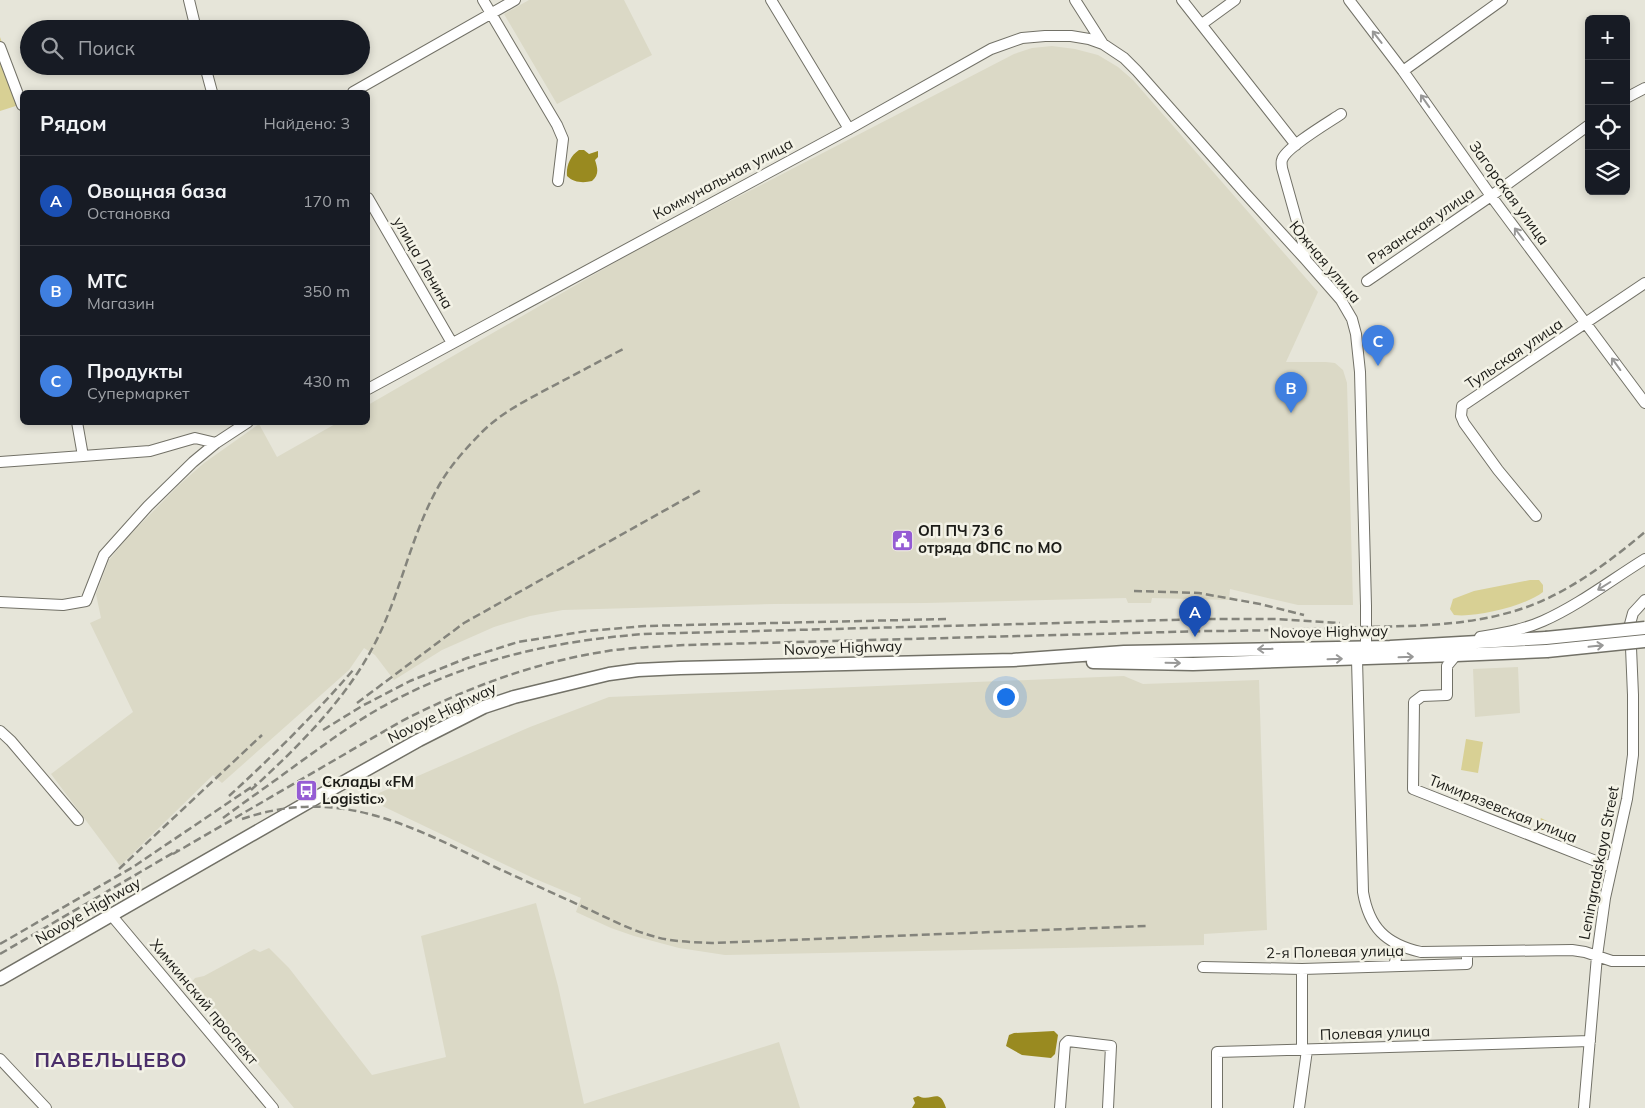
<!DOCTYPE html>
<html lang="ru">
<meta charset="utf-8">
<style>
body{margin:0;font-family:Mulish,sans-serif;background:#242831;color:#f1f3f6}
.controls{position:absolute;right:15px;top:15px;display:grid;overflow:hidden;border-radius:8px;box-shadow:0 2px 8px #0003}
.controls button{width:45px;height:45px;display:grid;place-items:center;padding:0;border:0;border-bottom:1px solid #363941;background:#171b24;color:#f1f3f6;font:25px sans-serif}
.you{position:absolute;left:1005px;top:696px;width:18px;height:18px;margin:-12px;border:4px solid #fff;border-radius:50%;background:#1a73e8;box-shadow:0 0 0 8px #1a73e833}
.badge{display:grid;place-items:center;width:32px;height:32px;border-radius:50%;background:#955cd4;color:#fff;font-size:16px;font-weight:700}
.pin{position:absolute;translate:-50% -41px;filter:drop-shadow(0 1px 2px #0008)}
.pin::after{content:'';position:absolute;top:26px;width:18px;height:15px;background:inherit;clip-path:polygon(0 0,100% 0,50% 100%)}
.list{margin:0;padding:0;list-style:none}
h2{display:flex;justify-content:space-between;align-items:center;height:65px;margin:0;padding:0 20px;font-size:21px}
h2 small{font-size:16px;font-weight:400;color:#9ea1a6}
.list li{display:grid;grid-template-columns:32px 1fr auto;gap:15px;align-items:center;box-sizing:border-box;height:90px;padding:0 20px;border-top:1px solid #363941}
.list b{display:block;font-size:19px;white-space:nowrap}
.list p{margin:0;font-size:16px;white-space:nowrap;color:#9ea1a6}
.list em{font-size:16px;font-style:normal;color:#9ea1a6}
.icon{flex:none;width:28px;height:28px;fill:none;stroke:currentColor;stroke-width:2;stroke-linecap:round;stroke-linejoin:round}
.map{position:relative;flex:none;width:1645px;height:1108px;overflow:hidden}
.search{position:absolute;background:#171b24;box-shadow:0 2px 8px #0003;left:20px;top:20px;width:350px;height:55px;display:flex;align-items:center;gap:12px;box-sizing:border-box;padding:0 18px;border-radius:28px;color:#9ea1a6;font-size:19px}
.panel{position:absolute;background:#171b24;box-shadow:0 2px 8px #0003;left:20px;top:90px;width:350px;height:335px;border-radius:8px}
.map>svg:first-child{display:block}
.built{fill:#dbd9c6}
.green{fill:#d8d094}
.water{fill:#998a20}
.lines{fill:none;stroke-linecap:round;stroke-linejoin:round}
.minor-casing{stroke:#727167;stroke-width:12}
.major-casing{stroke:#727167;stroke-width:15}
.minor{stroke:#fff;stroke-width:10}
.major{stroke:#fff;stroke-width:12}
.rail{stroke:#84847c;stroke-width:2.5;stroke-dasharray:8 4;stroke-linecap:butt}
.major-bridge-casing{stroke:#727167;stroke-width:15;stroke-linecap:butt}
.major-bridge{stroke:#fff;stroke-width:12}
.oneway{stroke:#989897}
.labels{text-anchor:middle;stroke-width:5;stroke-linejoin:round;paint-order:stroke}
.street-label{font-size:15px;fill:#1b1b17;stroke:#f3f2e6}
.poi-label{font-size:15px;font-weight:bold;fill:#1b1b17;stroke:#f3f2e6;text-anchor:start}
.district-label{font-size:20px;font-weight:bold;letter-spacing:1px;fill:#4b2f6a;stroke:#f3f2e6}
</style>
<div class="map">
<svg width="1645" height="1108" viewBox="0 0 1645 1108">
<rect width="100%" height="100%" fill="#e6e5d9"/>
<!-- built -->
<path class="built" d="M 529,0 L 624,0 L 652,55 L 557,104 L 504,14 Z
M 1052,46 L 1075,49 L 1098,55 L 1118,67 L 1133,80 L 1318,292 L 1286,362 L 1326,362 L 1335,363 L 1343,370 L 1347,383 L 1353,605 L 1298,605 L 1230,589 L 1229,600 L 1152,598 L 1151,603 L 1128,603 L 1126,598 L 926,603 L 774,604 L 563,610 L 530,616 L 494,627 L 442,650 L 394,680 L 375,655 L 364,648 L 349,670 L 222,783 L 213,775 L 120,866 L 51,774 L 133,712 L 90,623 L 101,618 L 96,594 L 109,560 L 126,539 L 178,486 L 204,463 L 259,424 L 277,457 L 337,423 L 368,422 L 368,405 L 647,244 L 1014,54 L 1032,48 Z
M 1518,667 L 1520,713 L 1475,717 L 1473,669 Z
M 1124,676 L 1143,684 L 1259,680 L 1267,930 L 1204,934 L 1204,945 L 725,955 L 679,948 L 634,936 L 611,928 L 576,912 L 581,898 L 533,878 L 374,802 L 379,793 L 530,727 L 609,697 Z
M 536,903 L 558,986 L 584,1104 L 779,1042 L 800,1108 L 294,1108 L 191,983 L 195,978 L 204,976 L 254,949 L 260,952 L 269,948 L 289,968 L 372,1075 L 446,1057 L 421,936 Z"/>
<!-- green -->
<path class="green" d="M 0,37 L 22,97 L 22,104 L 0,111 Z
M 1530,580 L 1539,580 L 1543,585 L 1543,592 C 1525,606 1476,618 1454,615 L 1450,609 L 1453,599 L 1474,591 Z
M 1466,739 L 1483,742 L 1478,773 L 1461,770 Z
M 1541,818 L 1565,830 L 1561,839 L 1537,827 Z"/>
<!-- water -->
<path class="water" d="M 579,150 L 584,150 L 589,154 L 598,151 L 598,157 L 595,160 C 598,169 599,175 592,181 C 584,183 574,183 567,176 C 566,166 570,156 579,150 Z
M 1054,1031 L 1058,1035 L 1055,1054 L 1051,1058 L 1022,1055 L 1006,1046 L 1009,1035 L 1014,1033 Z
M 918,1096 C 932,1103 939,1086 946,1108 L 912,1108 L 915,1103 L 913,1098 Z"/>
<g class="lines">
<defs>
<path id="minor" d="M 189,0 L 196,29
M 483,0 L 557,125 L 563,139 L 558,181
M 771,0 L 849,129
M 1075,0 L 1103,44
M 1182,0 L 1296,145
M 1349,0 L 1403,71 L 1491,196 L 1645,403
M 1202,24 L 1235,0
M 0,47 L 22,105
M 205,66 L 212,92
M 1403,71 L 1502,0
M 353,92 L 515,0
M 1626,98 L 1645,88
M 368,198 L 452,343
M 1305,258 L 1303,243 L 1282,168 C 1282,166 1281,163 1282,160 C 1285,148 1329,122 1341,114
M 1367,281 L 1491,196 L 1589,125
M 368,389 L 849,129 L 991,49 L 1022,38 L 1045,36 L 1071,36 L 1089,39 L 1103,44 L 1124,58 L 1137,71 L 1244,192 L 1305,259 L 1341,300 L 1352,319 L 1356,334 L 1360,372 L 1366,606 L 1366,655
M 77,422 L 83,456 L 150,451 L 195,438 L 216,443
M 0,462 L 83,456
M 1536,516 L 1498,470 L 1464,423 L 1461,416 L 1462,406 L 1645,283
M 0,602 L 63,605 L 86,601 L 104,555 L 148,506 L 193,462 L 216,443 L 248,422
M 1480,637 C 1502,633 1523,630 1543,621 C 1579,605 1611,580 1645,559
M 1456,655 L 1447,666 L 1447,695 L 1422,696 L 1414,702 L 1413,789 L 1611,867
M 1357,659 L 1363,892 C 1369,927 1385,944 1421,952 L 1572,950 L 1585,952 L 1612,961 L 1645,961
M 0,731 L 11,741 L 78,820
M 112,916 L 273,1108
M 1394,966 L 1397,954
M 1203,967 L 1302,969 L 1467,964 L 1467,952
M 1302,1050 L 1302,969
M 0,1059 L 46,1108
M 1060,1108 L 1065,1044 L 1068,1041 L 1111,1046 L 1108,1108
M 1217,1108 L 1217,1052 L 1590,1041
M 1299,1108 L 1307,1050
M 1584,1108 L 1597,956 L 1605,898 L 1627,799 L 1633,755 L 1633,695 L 1630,624 L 1633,613 L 1645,600"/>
<path id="major" d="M 1093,662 L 1193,664 L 1456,655 L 1547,651
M 0,979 L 312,800 L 419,740 L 484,707 L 514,697 L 609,674 L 638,670 L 680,668 L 1013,660 L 1124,652 L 1390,647 L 1546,638"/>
</defs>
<!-- minor casing -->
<use href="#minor" class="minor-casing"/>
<!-- major casing -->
<use href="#major" class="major-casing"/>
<!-- minor -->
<use href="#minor" class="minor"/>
<!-- major -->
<use href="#major" class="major"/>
<!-- rail -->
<path class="rail" d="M 1134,591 L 1199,593 L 1260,604 L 1304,615
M 357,703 L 464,623 L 701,490
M 323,730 L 362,706 L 410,681 L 467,658 L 518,642 L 587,631 L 645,626 L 947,619
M 251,790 C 301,744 351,695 380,633 C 403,584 413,529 441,482 C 451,465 468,446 482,432 C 502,412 527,400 551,387 C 576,374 600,361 625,348
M 229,796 C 273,756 315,714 354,669
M 223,818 C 247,800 272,783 296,765 C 327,743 357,720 391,702 C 472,659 554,641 644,634 L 1207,619 L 1277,619 L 1340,623
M 242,819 C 338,786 410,825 495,867 C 523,880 551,892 579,905 C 604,916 629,930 656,937 C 674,942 694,942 712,943 L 1146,926
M 173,854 L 400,722 C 466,688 535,662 608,651 C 633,647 659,647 684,645 L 1207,631 C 1259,631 1311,629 1362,627 C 1417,626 1471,626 1524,608 C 1568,593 1609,562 1645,532
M 119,869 L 262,735
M 0,944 L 133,867 L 256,784
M 0,954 L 178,850"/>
<defs>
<path id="major-bridge" d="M 1546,638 L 1645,628
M 1547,651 L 1645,641"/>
</defs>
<!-- major-bridge casing -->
<use href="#major-bridge" class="major-bridge-casing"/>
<!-- major-bridge -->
<use href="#major-bridge" class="major-bridge"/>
</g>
<!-- one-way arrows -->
<defs><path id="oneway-shaft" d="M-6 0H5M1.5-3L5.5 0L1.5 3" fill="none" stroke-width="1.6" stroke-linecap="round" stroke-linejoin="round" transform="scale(1.25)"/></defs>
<g class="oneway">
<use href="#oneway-shaft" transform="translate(1377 37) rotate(-128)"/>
<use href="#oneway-shaft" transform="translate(1425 101) rotate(-125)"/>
<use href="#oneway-shaft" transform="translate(1519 234) rotate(-127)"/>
<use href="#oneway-shaft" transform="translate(1616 364) rotate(-126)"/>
<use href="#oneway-shaft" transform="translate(1604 586) rotate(148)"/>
<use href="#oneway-shaft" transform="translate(1596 646) rotate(-6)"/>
<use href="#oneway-shaft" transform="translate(1265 649) rotate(179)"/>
<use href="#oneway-shaft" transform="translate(1406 657) rotate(-2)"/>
<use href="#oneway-shaft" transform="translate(1335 659) rotate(-2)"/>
<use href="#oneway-shaft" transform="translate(1173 663) rotate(1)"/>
</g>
<!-- icons -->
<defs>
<symbol id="civic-square" viewBox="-11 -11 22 22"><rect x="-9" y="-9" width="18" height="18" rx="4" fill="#955cd4" stroke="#f3f2e6"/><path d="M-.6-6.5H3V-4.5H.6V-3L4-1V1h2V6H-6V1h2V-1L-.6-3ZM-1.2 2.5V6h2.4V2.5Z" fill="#fff"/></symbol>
<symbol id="bus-square" viewBox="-11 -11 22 22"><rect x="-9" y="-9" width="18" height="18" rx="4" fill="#955cd4" stroke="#f3f2e6"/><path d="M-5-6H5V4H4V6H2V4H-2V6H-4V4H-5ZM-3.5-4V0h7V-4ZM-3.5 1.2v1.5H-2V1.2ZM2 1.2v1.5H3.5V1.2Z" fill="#fff"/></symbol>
</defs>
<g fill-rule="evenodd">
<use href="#civic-square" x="890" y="528" width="25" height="25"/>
<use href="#bus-square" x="294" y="778" width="25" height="25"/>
</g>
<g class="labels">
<!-- street labels -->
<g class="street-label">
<text transform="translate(723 179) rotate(-28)" y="5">Коммунальная улица</text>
<text transform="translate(1509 193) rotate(54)" y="5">Загорская улица</text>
<text transform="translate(1421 226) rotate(-34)" y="5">Рязанская улица</text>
<text transform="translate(1325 262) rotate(50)" y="5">Южная улица</text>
<text transform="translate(423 263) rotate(60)" y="5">улица Ленина</text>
<text transform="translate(1514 354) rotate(-34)" y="5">Тульская улица</text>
<text transform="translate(1329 632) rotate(-1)" y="5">Novoye Highway</text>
<text transform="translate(843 648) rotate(-2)" y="5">Novoye Highway</text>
<text transform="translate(442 713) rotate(-26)" y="5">Novoye Highway</text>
<text transform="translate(1503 809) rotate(22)" y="5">Тимирязевская улица</text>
<text transform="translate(1599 863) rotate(-79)" y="5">Leningradskaya Street</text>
<text transform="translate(88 911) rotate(-30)" y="5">Novoye Highway</text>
<text transform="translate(1335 952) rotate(-1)" y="5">2-я Полевая улица</text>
<text transform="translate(204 1002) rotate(50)" y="5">Химкинский проспект</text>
<text transform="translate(1375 1033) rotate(-2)" y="5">Полевая улица</text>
</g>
<!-- poi labels -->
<g class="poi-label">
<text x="918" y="536">ОП ПЧ 73 6<tspan x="918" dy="17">отряда ФПС по МО</tspan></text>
<text x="322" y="787">Склады «FM<tspan x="322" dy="17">Logistic»</tspan></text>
</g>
<!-- district labels -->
<g class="district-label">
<text x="111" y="1067">ПАВЕЛЬЦЕВО</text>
</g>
</g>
</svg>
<div class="controls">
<button>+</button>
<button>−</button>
<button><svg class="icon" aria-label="locate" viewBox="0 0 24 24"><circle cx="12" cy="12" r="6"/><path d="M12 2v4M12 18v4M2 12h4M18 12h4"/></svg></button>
<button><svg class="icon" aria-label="layers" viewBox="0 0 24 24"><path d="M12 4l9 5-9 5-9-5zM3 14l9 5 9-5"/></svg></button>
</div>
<div class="you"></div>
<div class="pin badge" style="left:1195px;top:637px;background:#1a4fb4">A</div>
<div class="pin badge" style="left:1291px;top:413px;background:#3f7fe0">B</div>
<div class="pin badge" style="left:1378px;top:366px;background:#3f7fe0">C</div>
<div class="search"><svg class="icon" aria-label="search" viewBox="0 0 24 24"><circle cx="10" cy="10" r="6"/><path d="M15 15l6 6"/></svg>Поиск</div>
<section class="panel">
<h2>Рядом<small>Найдено: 3</small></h2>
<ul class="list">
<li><span class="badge" style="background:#1a4fb4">A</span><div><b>Овощная база</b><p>Остановка</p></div><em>170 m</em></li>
<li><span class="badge" style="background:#3f7fe0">B</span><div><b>МТС</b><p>Магазин</p></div><em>350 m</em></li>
<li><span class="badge" style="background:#3f7fe0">C</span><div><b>Продукты</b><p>Супермаркет</p></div><em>430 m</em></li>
</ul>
</section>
</div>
